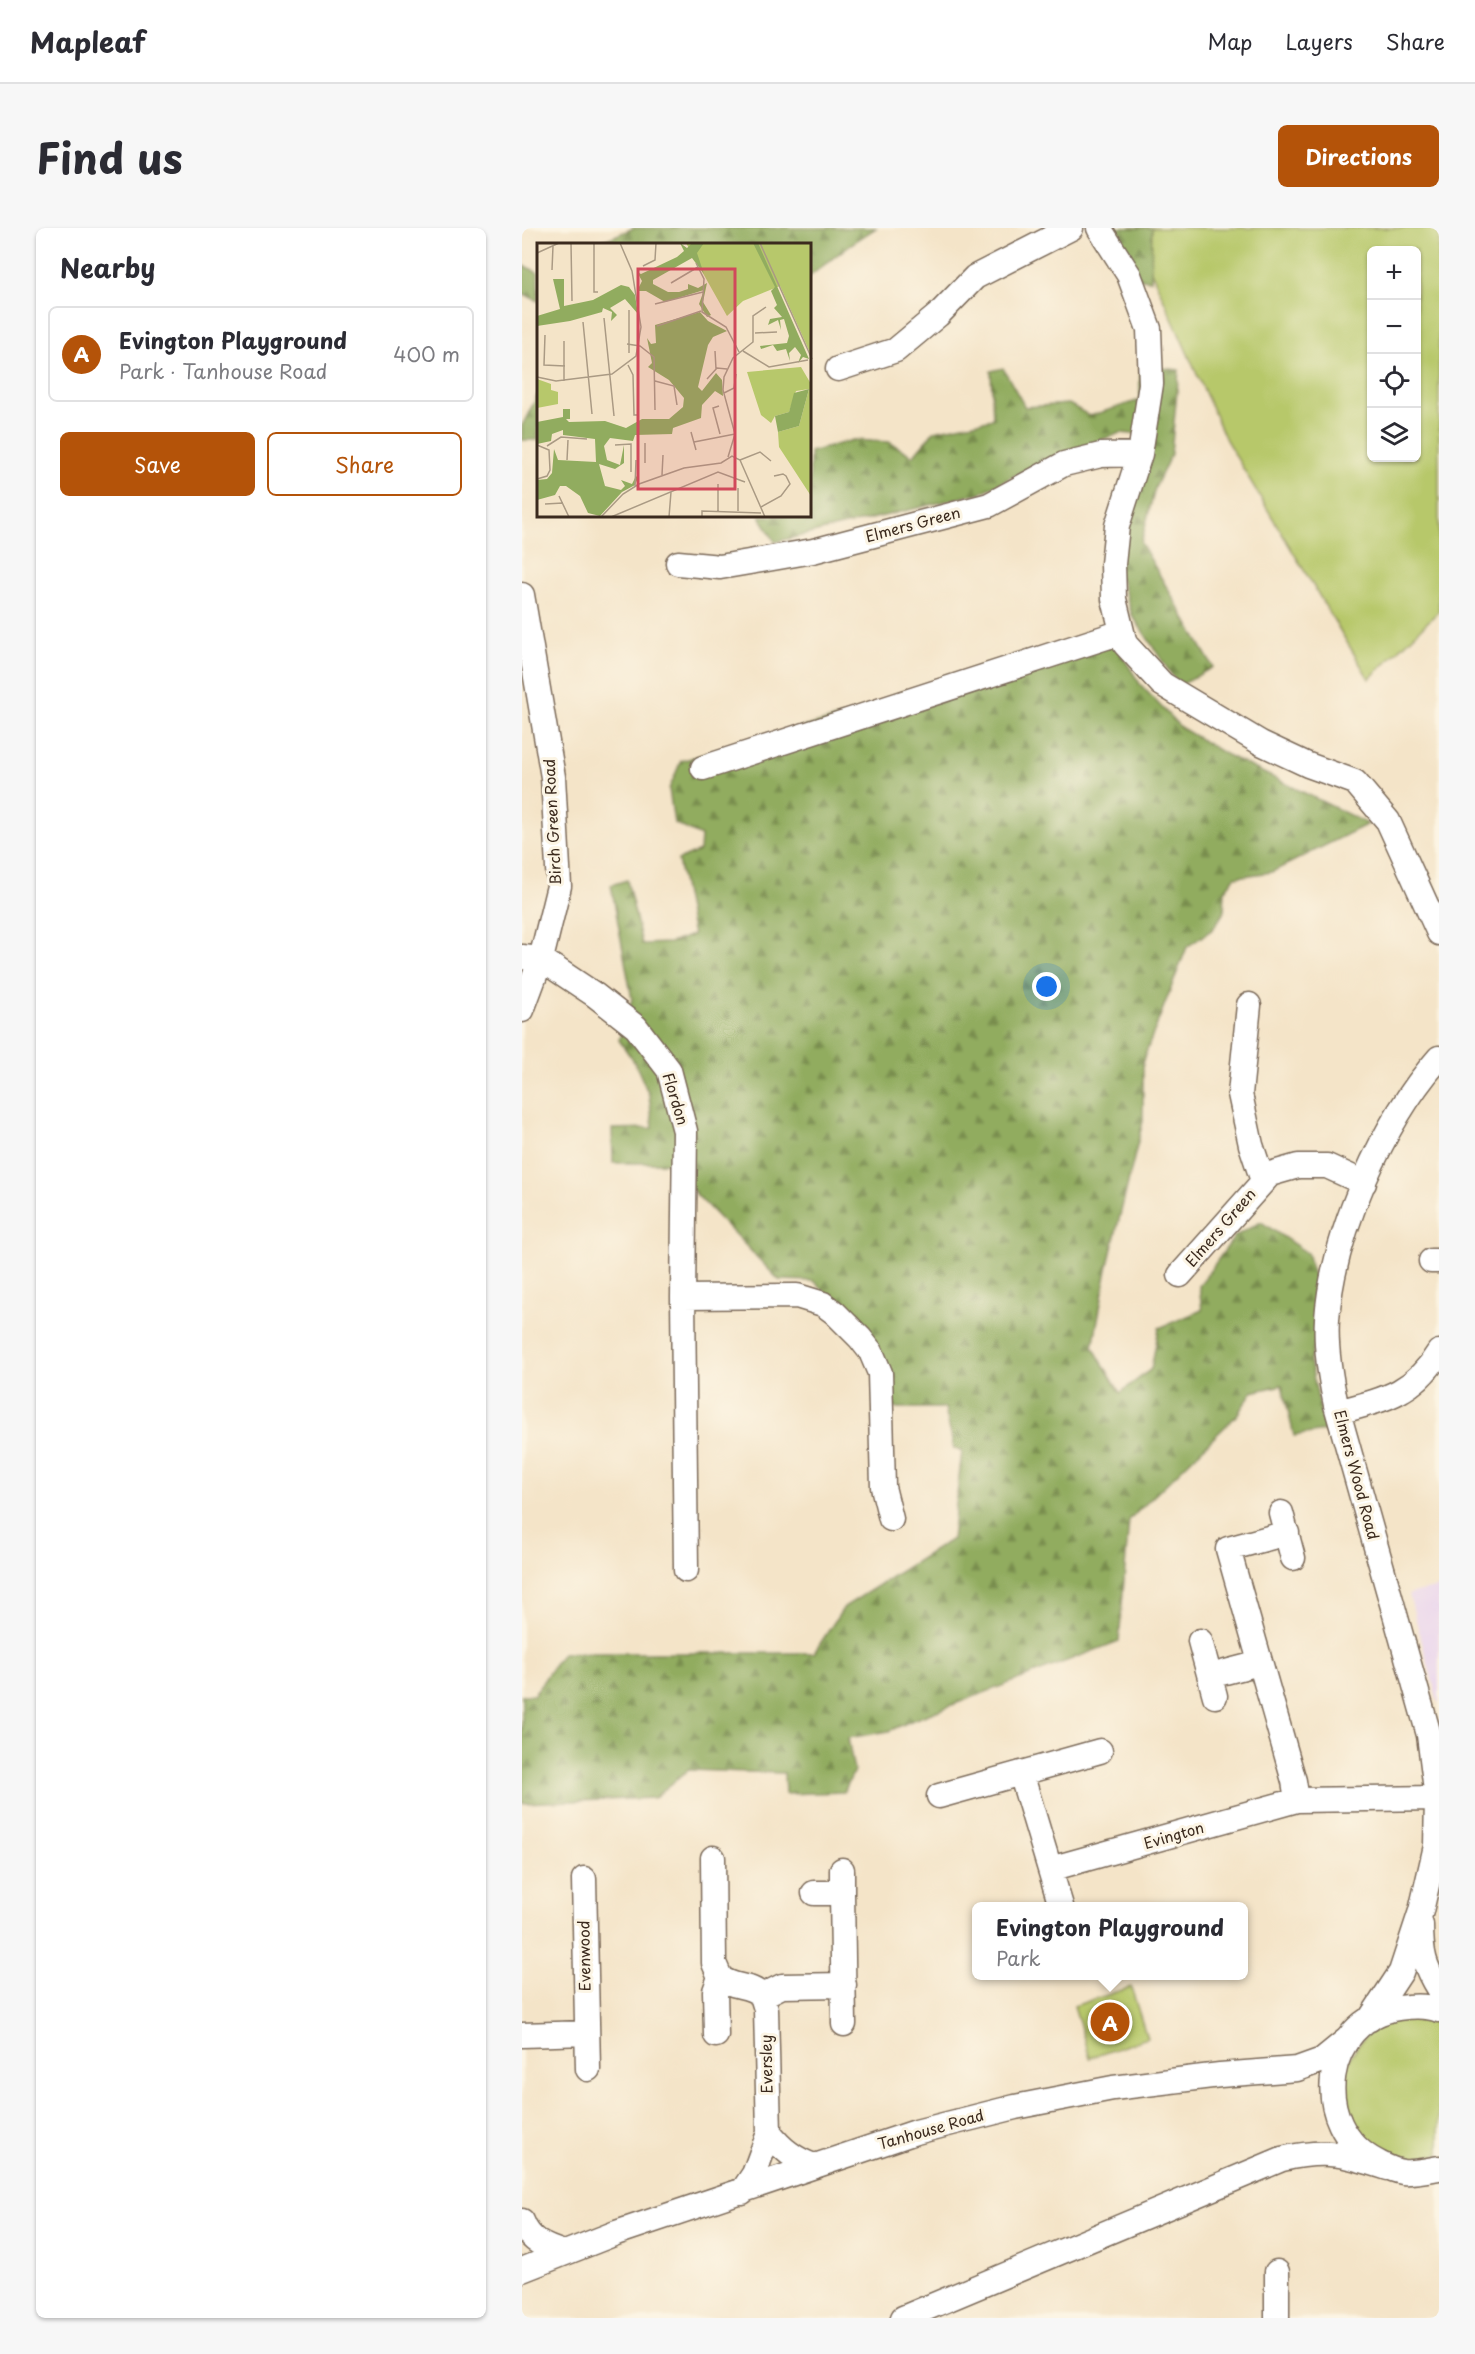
<!DOCTYPE html>
<meta charset="utf-8">
<style>
body{margin:0;font-family:"Playpen Sans",sans-serif;background:#f7f7f7;color:#2b2b33}
.controls{position:absolute;right:18px;top:18px;display:grid;overflow:hidden;border-radius:9px;box-shadow:0 2px 4px #0004}
.controls button{width:54px;height:54px;display:grid;place-items:center;padding:0;border:0;border-bottom:2px solid #e1e1e2;background:#fff;color:#2b2b33;font:30px sans-serif}
.you{position:absolute;left:525px;top:759px;width:21px;height:21px;margin:-15px;border:4px solid #fff;border-radius:50%;background:#1a73e8;box-shadow:0 0 0 9px #1a73e833}
.badge{display:grid;place-items:center;width:39px;height:39px;border-radius:50%;background:#b45309;color:#fff;font-size:20px;font-weight:700}
.pin{position:absolute;translate:-50% -50%;border:3px solid #fff;box-shadow:0 2px 6px #0006}
.popup{position:absolute;left:450px;top:1674px;width:276px;height:78px;box-sizing:border-box;display:grid;place-content:center;border-radius:9px;background:#fff;filter:drop-shadow(0 2px 4px #0005);font-size:20px;white-space:nowrap;color:#7c7c81}
.popup b{font-size:22px;color:#2b2b33}
.popup::after{content:'';position:absolute;left:50%;top:100%;margin-left:-12px;border:12px solid transparent;border-top-color:#fff}
.list{margin:0;padding:0;list-style:none}
h2{display:flex;justify-content:space-between;align-items:center;height:78px;margin:0;padding:0 24px;font-size:26px}
h2 small{font-size:20px;font-weight:400;color:#7c7c81}
.list li{display:grid;grid-template-columns:39px 1fr auto;gap:18px;align-items:center;box-sizing:border-box;height:96px;margin:0 12px 12px;padding:0 12px;border:2px solid #e1e1e2;border-radius:9px}
.list b{display:block;font-size:22px;white-space:nowrap}
.list p{margin:0;font-size:20px;white-space:nowrap;color:#7c7c81}
.list em{font-size:20px;font-style:normal;color:#7c7c81}
.actions{display:flex;gap:12px;padding:18px 24px}
.actions a{flex:1;padding:14px 0;border:2px solid #b45309;border-radius:9px;text-align:center;font-size:21px;color:#b45309}
.actions .main{background:#b45309;color:#fff}
.icon{flex:none;width:33px;height:33px;fill:none;stroke:currentColor;stroke-width:2;stroke-linecap:round;stroke-linejoin:round}
.map{position:relative;flex:none;width:917px;height:2090px;overflow:hidden;border-radius:9px}
header{display:flex;align-items:center;gap:36px;box-sizing:border-box;height:84px;padding:0 30px;background:#fff;border-bottom:2px solid #e1e1e2}
header strong{font-size:28px}
nav{display:flex;gap:33px;margin-inline-start:auto;font-size:21px}
.intro{display:flex;align-items:center;justify-content:space-between;box-sizing:border-box;height:144px;padding:0 36px}
h1{margin:0;font-size:42px}
.button{padding:15px 27px;border-radius:9px;background:#b45309;color:#fff;font-size:21px;font-weight:700}
main{display:flex;gap:36px;padding:0 36px}
aside{flex:1;background:#fff;border-radius:9px;box-shadow:0 2px 4px #0004}
.map>svg:first-child{display:block}
.built{fill:#e8d2ee}
.green{fill:#b7c86b;stroke:#797944;stroke-width:1.5;fill-rule:evenodd}
.forest{fill:url(#forest-firs);stroke:#666b3e;stroke-width:1.5}
.lines{fill:none;stroke-linecap:round;stroke-linejoin:round}
.minor-casing{stroke:#7c6b5a;stroke-width:27}
.minor{stroke:#fff;stroke-width:24}
.labels{text-anchor:middle;stroke-width:6;stroke-linejoin:round;paint-order:stroke}
.street-label{font-size:15px;fill:#3b2a1e;stroke:#fcf5e5}
.inset-road{fill:none;stroke:#aa9a84;stroke-width:1.5}
.view{fill:#d1495b;fill-opacity:0.15;stroke:#d1495b;stroke-width:3}
.inset-edge{fill:none;stroke:#3b2a1e;stroke-width:3}
</style>
<header>
<strong>Mapleaf</strong>
<nav><a>Map</a><a>Layers</a><a>Share</a></nav>
</header>
<div class="intro"><h1>Find us</h1><a class="button">Directions</a></div>
<main>
<aside>
<h2>Nearby<small></small></h2>
<ul class="list">
<li><span class="badge">A</span><div><b>Evington Playground</b><p>Park · Tanhouse Road</p></div><em>400 m</em></li>
</ul>
<div class="actions"><a class="main">Save</a><a>Share</a></div>
</aside>
<div class="map">
<svg width="917" height="2090" viewBox="0 0 917 2090">
<defs>
<pattern id="forest-firs" width="22" height="20" patternUnits="userSpaceOnUse" patternTransform="scale(1.5)"><rect width="22" height="20" fill="#91ac5f"/><path d="M5 1l3.5 6h-7zM16 11l3.5 6h-7z" fill="#788c4e"/></pattern>
</defs>
<rect width="100%" height="100%" fill="#fcf5e5"/>
<filter id="ink" filterUnits="userSpaceOnUse"><feTurbulence type="fractalNoise" baseFrequency=".0167" numOctaves="2"/><feDisplacementMap in="SourceGraphic" scale="12" xChannelSelector="R" yChannelSelector="G"/><feConvolveMatrix kernelMatrix="1 2 1 2 8 2 1 2 1" color-interpolation-filters="sRGB"/></filter>
<filter id="wash" filterUnits="userSpaceOnUse"><feTurbulence type="fractalNoise" baseFrequency=".008" numOctaves="4" result="noise"/><feDisplacementMap in="SourceGraphic" scale="24" xChannelSelector="R" yChannelSelector="G"/><feGaussianBlur stdDeviation="1.35" result="paint"/><feColorMatrix in="noise" values="0 0 0 0 0 0 0 0 0 0 0 0 0 0 0 0 0 1.4 0 .05"/><feComposite in="paint" operator="in"/></filter>
<g filter="url(#wash)">
<rect width="100%" height="100%" fill="#f4e4c8"/>
<!-- built -->
<path class="built" d="M 917,1359 L 917,1477 L 887,1366 Z"/>
<!-- green -->
<path class="green" d="M 610,0 L 917,0 L 917,383 L 847,451 L 704,212 ZM 850,22 L 894,22 L 894,230 L 850,230 Z
M 609,1759 L 625,1810 L 568,1830 L 552,1778 Z
M 892,1788 L 917,1793 L 917,1926 C 852,1951 795,1872 836,1817 C 842,1810 848,1803 857,1799 C 867,1793 881,1791 892,1788 Z"/>
<!-- forest -->
<path class="forest" d="M 112,0 L 354,0 L 329,16 L 288,48 L 288,16 L 73,16 Z
M 581,0 L 630,0 L 629,52 L 618,51 Z
M 0,37 L 16,44 L 16,73 L 0,65 Z
M 618,138 L 657,142 L 649,226 L 633,260 L 619,315 L 691,439 L 657,458 L 610,387 L 599,351 L 580,339 L 623,207 L 598,205 L 530,229 L 458,265 L 253,314 L 238,288 L 288,288 L 288,224 L 331,212 L 367,214 L 391,228 L 412,203 L 471,191 L 469,143 L 481,140 L 503,179 L 547,176 L 568,188 L 618,172 Z
M 16,166 L 16,212 L 0,212 L 0,198 Z
M 591,413 L 618,456 L 658,499 L 703,526 L 846,596 L 750,644 L 713,649 L 703,662 L 702,684 L 691,701 L 665,719 L 621,832 L 621,893 L 585,1041 L 571,1119 L 598,1165 L 629,1141 L 637,1100 L 680,1082 L 677,1058 L 713,1008 L 739,994 L 785,1025 L 795,1058 L 795,1106 L 788,1133 L 803,1203 L 772,1208 L 760,1157 L 730,1164 L 715,1187 L 607,1292 L 597,1413 L 391,1492 L 367,1503 L 326,1510 L 332,1543 L 322,1564 L 263,1566 L 262,1545 L 166,1542 L 132,1570 L 0,1575 L 0,1467 L 12,1467 L 40,1425 L 292,1425 L 322,1379 L 430,1311 L 440,1223 L 432,1221 L 423,1180 L 369,1180 L 350,1108 L 292,1053 L 257,1052 L 144,935 L 91,935 L 90,901 L 131,900 L 127,867 L 113,835 L 97,812 L 110,771 L 89,657 L 105,652 L 120,716 L 148,715 L 171,707 L 156,632 L 178,623 L 179,608 L 152,595 L 147,561 L 159,533 Z"/>
</g>
<g filter="url(#ink)">
<g class="lines">
<defs>
<path id="minor" d="M 577,0 L 607,47 L 627,101 L 629,156 L 618,226 L 595,298 L 591,336 L 592,371 L 603,416 L 640,456 L 739,515 L 786,537 L 833,554 L 866,593 L 917,705
M 316,141 L 374,122 L 416,87 L 453,49 L 549,0
M 156,335 L 198,339 L 291,323 L 467,277 L 542,236 L 579,227 L 618,226
M 0,367 L 31,549 L 37,658 L 19,731 L 0,782
M 181,540 L 600,404
M 0,729 L 19,731 L 73,767 L 114,799 L 147,842 L 163,903 L 161,1069 L 164,1342
M 727,777 L 718,866 L 729,917 L 741,953
M 909,1033 L 917,1033
M 658,1047 L 748,946 L 776,938 L 805,938 L 842,955
M 161,1069 L 275,1068 L 301,1076 L 313,1085 L 338,1110 L 349,1124 L 358,1145 L 361,1259 L 369,1291
M 816,1184 C 860,1172 892,1166 917,1124
M 759,1285 L 771,1330
M 765,1305 L 706,1321 L 772,1553 L 775,1572
M 678,1413 L 693,1468
M 688,1448 L 738,1435
M 499,1545 L 539,1678
M 417,1568 L 578,1523
M 191,1630 L 192,1735 L 198,1749 L 193,1763 L 194,1807
M 528,1641 L 775,1572 L 915,1570
M 62,1651 L 66,1841
M 292,1665 L 320,1665 L 320,1642
M 320,1665 L 322,1796
M 899,1697 C 899,1725 902,1738 917,1762
M 198,1749 C 211,1761 228,1755 240,1768 L 260,1758 L 322,1757
M 917,1782 C 904,1777 890,1778 877,1780 C 800,1792 786,1898 855,1934 C 863,1938 872,1943 881,1944 C 893,1945 905,1942 917,1940
M 848,1791 L 879,1744 L 899,1683 L 914,1618 L 915,1570 L 907,1507 L 814,1177 C 808,1149 803,1120 805,1091 C 811,1006 861,893 917,830
M 0,1807 L 65,1805
M 247,1905 C 260,1921 272,1931 292,1938
M 220,1964 L 232,1946 L 247,1905 L 244,1781 L 240,1768
M 0,1993 C 7,2013 23,2019 42,2025
M 0,2042 L 94,2005 L 394,1904 L 493,1879 L 591,1860 L 698,1847 L 775,1841 L 800,1832 L 827,1810
M 381,2090 L 760,1931 C 803,1921 824,1926 866,1940
M 755,2090 L 755,2044"/>
</defs>
<!-- minor casing -->
<use href="#minor" class="minor-casing"/>
<!-- minor -->
<use href="#minor" class="minor"/>
</g>
</g>
<g class="labels">
<!-- street labels -->
<g class="street-label">
<text transform="translate(391 297) rotate(-15)" y="5">Elmers Green</text>
<text transform="translate(31 594) rotate(-93)" y="5">Birch Green Road</text>
<text transform="translate(153 871) rotate(73)" y="5">Flordon</text>
<text transform="translate(699 1000) rotate(-49)" y="5">Elmers Green</text>
<text transform="translate(834 1247) rotate(75)" y="5">Elmers Wood Road</text>
<text transform="translate(652 1608) rotate(-16)" y="5">Evington</text>
<text transform="translate(63 1728) rotate(-91)" y="5">Evenwood</text>
<text transform="translate(245 1836) rotate(-91)" y="5">Eversley</text>
<text transform="translate(409 1902) rotate(-16)" y="5">Tanhouse Road</text>
</g>
</g>
<!-- overview -->
<g transform="translate(15 15)">
<rect width="274" height="274" fill="#f4e4c8"/>
<path d="M 149,0 L 274,0 L 274,112 L 243,43 L 206,58 L 190,73 ZM 264,124 L 274,141 L 274,253 L 242,204 L 241,189 L 262,183 L 272,146 L 259,148 L 252,169 L 238,173 L 234,180 L 224,172 L 210,129 ZM 0,136 L 14,141 L 14,147 L 21,149 L 21,161 L 0,165 Z" fill="#b7c86b"/>
<path d="M 143,0 L 150,5 L 155,0 L 167,0 L 160,10 L 167,31 L 155,15 L 116,37 L 116,41 L 131,49 L 142,49 L 151,46 L 151,41 L 161,45 L 170,40 L 166,59 L 174,72 L 170,74 L 162,61 L 167,47 L 128,59 L 109,48 L 100,48 L 105,38 L 100,29 L 104,31 L 140,14 L 147,8 ZM 216,0 L 221,0 L 272,116 L 266,114 L 261,120 L 264,112 L 258,104 L 252,110 L 253,118 L 249,106 L 240,108 L 236,102 L 224,106 L 223,103 L 250,100 L 252,93 L 247,76 L 243,77 L 244,87 L 241,77 L 231,82 L 233,76 L 245,74 L 237,65 L 240,62 L 234,48 L 238,44 ZM 16,36 L 27,36 L 27,63 L 56,57 L 84,42 L 92,44 L 98,52 L 101,71 L 88,56 L 73,65 L 80,72 L 74,78 L 75,69 L 66,65 L 65,69 L 33,78 L 0,83 L 0,73 L 23,66 ZM 163,69 L 171,78 L 190,88 L 176,94 L 171,102 L 161,144 L 165,148 L 179,130 L 185,137 L 186,153 L 178,148 L 165,162 L 164,175 L 136,185 L 135,191 L 98,192 L 96,198 L 73,195 L 67,203 L 70,217 L 83,222 L 87,202 L 87,220 L 78,226 L 62,221 L 68,243 L 84,247 L 88,243 L 84,237 L 95,241 L 99,233 L 101,235 L 98,242 L 85,249 L 63,273 L 51,270 L 43,253 L 29,243 L 23,243 L 18,252 L 0,257 L 0,237 L 10,236 L 15,230 L 17,206 L 21,217 L 59,219 L 58,196 L 26,192 L 26,187 L 15,191 L 14,198 L 0,201 L 0,179 L 26,174 L 26,166 L 33,166 L 33,176 L 29,176 L 32,179 L 68,178 L 89,185 L 105,176 L 132,176 L 146,164 L 147,155 L 132,137 L 111,124 L 115,120 L 110,95 L 114,101 L 119,100 L 118,82 ZM 272,146 L 262,183 L 241,189 L 238,173 L 252,169 L 257,150 Z" fill="#91ac5f"/>
<path class="inset-road" d="M 34,0 L 35,58M 57,0 L 57,49 L 61,49M 223,0 L 275,116M 0,10 L 22,0M 159,20 L 167,36 L 165,69 L 189,84 L 202,109M 106,23 L 118,17 L 119,0M 15,27 L 16,3M 134,40 L 161,24M 118,61 L 166,49M 92,67 L 92,110M 67,75 L 77,173M 46,79 L 55,171M 120,83 L 164,68M 218,90 L 240,89M 8,92 L 7,122 L 28,123M 90,101 L 103,103 L 117,114 L 118,167M 178,108 L 179,126M 206,108 L 232,124 L 271,117M 91,122 L 96,132 L 97,172 L 101,172M 0,134 L 19,138 L 75,131 L 99,113 L 104,84 L 95,28 L 83,0M 170,136 L 180,125 L 190,126M 27,138 L 27,98M 118,138 L 137,143 L 140,162M 187,150 L 197,145 L 199,131M 182,163 L 176,165 L 183,191M 154,189 L 159,207M 157,199 L 198,191M 108,200 L 108,220M 0,202 L 12,207 L 13,227 L 10,233 L 0,236M 78,202 L 94,201 L 94,229M 10,203 L 24,194 L 50,196M 191,214 L 198,191 L 186,147 L 187,134 L 196,115 L 216,99 L 216,73 L 229,64M 30,217 L 31,197M 203,217 L 223,209 L 234,218M 125,232 L 126,212M 98,243 L 99,217M 201,245 L 201,268M 22,253 L 32,274M 8,261 L 26,260M 224,264 L 244,253 L 253,241 L 249,233 L 246,231 L 237,233 L 242,232M 181,268 L 181,241M 64,274 L 86,251 L 102,241 L 147,225 L 184,220 L 195,213 L 203,217 L 228,274M 74,274 L 181,229 L 208,239M 132,274 L 134,249M 165,274 L 165,268 L 224,270"/>
<path class="view" d="M 101,26 L 198,26 L 198,246 L 101,246 Z"/>
<rect width="274" height="274" class="inset-edge"/>
</g>
</svg>
<div class="controls">
<button>+</button>
<button>−</button>
<button><svg class="icon" aria-label="locate" viewBox="0 0 24 24"><circle cx="12" cy="12" r="6"/><path d="M12 2v4M12 18v4M2 12h4M18 12h4"/></svg></button>
<button><svg class="icon" aria-label="layers" viewBox="0 0 24 24"><path d="M12 4l9 5-9 5-9-5zM3 14l9 5 9-5"/></svg></button>
</div>
<div class="you"></div>
<div class="pin badge" style="left:588px;top:1794px">A</div>
<div class="popup"><b>Evington Playground</b>Park</div>
</div>
</main>
